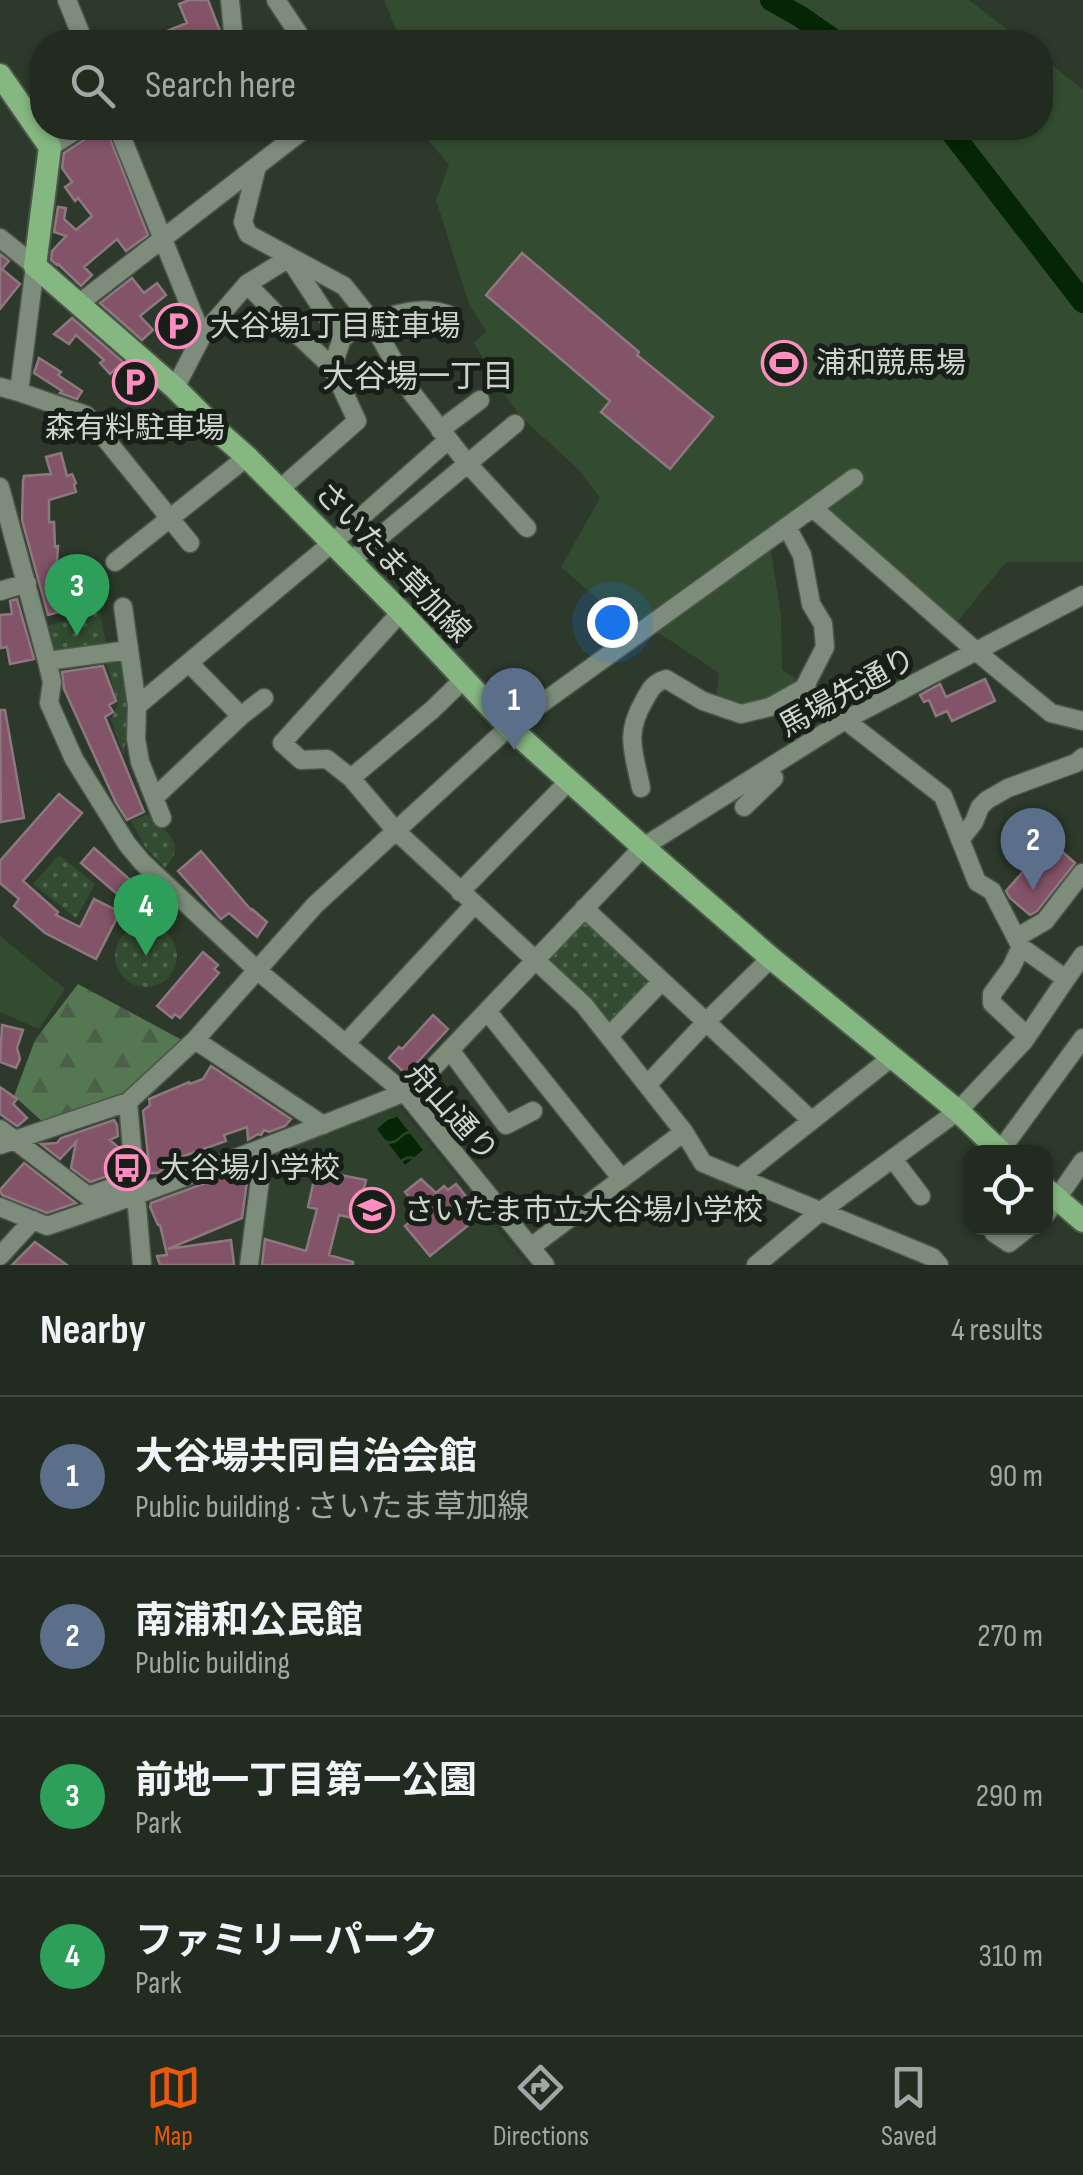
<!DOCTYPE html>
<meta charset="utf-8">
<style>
body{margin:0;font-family:"Sofia Sans Condensed","Noto Sans JP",sans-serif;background:#293329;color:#f1f3f6}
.controls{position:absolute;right:30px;bottom:30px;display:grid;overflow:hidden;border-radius:20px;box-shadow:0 2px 8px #0004}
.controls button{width:90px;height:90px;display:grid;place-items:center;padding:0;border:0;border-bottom:2px solid #3e473e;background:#212b20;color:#f1f3f6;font:50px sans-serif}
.you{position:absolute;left:612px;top:622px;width:35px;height:35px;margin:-25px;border:8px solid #fff;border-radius:50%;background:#1a73e8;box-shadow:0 0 0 15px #1a73e833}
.badge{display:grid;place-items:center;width:65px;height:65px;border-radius:50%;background:#ea580c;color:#fff;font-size:32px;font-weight:700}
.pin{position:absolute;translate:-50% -82px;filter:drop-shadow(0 2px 5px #0008)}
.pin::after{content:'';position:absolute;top:52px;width:35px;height:30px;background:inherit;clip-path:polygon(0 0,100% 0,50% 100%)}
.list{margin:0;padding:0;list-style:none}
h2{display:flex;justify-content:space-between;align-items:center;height:130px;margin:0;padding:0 40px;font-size:42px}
h2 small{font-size:32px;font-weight:400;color:#a2a7a5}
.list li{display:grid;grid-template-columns:65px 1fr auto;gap:30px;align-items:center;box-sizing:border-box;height:160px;padding:0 40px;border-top:2px solid #3e473e}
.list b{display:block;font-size:38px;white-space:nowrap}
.list p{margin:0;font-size:32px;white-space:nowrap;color:#a2a7a5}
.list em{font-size:32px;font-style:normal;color:#a2a7a5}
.icon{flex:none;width:55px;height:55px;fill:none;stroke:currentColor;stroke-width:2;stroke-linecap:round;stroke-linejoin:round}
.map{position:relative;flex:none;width:1083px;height:1265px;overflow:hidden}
.search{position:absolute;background:#212b20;box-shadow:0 2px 8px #0004;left:30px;right:30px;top:30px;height:110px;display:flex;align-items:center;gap:25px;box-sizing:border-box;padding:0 35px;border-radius:40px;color:#a2a7a5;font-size:38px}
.sheet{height:770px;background:#212b20}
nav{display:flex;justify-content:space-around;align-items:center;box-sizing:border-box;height:140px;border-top:2px solid #3e473e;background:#212b20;font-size:28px;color:#a2a7a5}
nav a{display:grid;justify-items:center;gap:5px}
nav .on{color:#ea580c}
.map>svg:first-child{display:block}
.built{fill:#2f412d}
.grass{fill:#334c31}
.forest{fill:url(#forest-firs)}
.park{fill:url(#park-dots)}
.water{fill:url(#water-waves)}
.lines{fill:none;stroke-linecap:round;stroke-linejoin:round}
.river{stroke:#042604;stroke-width:22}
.building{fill:#835368;stroke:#8e7880;stroke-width:2.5}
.minor-casing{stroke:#4c564a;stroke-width:21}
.major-casing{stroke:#4c564a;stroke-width:26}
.minor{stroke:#7d8c7b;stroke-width:18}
.major{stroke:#85b781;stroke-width:22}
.labels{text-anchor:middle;stroke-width:10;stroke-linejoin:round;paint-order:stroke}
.poi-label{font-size:30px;fill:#cdd5cc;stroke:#181e18;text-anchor:start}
.street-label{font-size:30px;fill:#cdd5cc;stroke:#181e18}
.neighbourhood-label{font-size:32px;fill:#cdd5cc;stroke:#181e18}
</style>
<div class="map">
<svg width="1083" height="1265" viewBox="0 0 1083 1265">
<defs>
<pattern id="forest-firs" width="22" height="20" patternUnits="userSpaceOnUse" patternTransform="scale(2.5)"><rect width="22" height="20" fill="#557852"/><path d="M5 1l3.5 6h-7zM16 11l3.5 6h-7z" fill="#4b5f49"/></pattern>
<pattern id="park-dots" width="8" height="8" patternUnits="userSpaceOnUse" patternTransform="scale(2.5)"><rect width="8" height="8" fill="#334c31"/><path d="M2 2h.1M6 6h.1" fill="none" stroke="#4f654e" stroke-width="1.8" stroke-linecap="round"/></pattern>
<pattern id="water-waves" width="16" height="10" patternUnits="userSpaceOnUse" patternTransform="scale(2.5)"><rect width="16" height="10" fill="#042604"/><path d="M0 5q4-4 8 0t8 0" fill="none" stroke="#274527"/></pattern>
</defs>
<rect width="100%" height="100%" fill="#2c392b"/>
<!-- built -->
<path class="built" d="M 398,1105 L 526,1265 L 254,1265 L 272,1151 Z"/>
<!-- grass -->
<path class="grass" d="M 384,0 L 969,0 L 1023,42 L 397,42 L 400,39 Z
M 1041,56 L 1083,90 L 1083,562 L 1006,562 L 953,627 L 817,505 L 768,531 L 781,616 L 782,670 L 802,682 L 774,699 L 743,709 L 716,701 L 719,673 L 644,623 L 633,630 L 561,567 L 600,498 L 580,471 L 521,417 L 497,384 L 474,343 L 486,331 L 469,304 L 436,200 L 449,165 L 429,141 L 423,128 L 1040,128 Z
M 0,936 L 65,989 L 39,1029 L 0,1012 Z"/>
<!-- forest -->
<path class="forest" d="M 78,984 L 182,1040 L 151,1079 L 124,1096 L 44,1123 L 14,1096 L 35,1040 Z"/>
<!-- park -->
<path class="park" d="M 100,611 L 106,645 L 53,654 L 46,626 Z
M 125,657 L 129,706 L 124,756 L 111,719 L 118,705 L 106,660 Z
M 153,812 L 175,844 L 174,855 L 165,868 L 145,847 L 131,821 Z
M 59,855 L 95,884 L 76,918 L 33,884 Z
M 585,920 L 651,980 L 611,1026 L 546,962 L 546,956 Z
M115 956a31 31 0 1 1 62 0a31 31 0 1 1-62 0Z"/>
<!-- water -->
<path class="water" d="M 395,1114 L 423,1150 L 405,1165 L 377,1129 Z"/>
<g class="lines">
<!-- river -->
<path class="river" d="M 771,0 L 801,17 L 837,42
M 948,128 L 1083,302"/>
</g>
<!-- building -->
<path class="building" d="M 189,0 L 208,0 L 220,31 L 222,42 L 140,42 L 187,23 L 179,4 Z
M 92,128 L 106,128 L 148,235 L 126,251 L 117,239 L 84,267 L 92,275 L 81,286 L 58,264 L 57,265 L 51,260 L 52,251 L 66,236 L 54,232 L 58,207 L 66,208 L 64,219 L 76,230 L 92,216 L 78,198 L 75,201 L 65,187 L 72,182 L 62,168 L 64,153 L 87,138 Z
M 522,253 L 639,352 L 637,355 L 713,417 L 670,469 L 601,412 L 610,401 L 486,295 Z
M 0,254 L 9,261 L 2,269 L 20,284 L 0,309 Z
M 132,278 L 144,293 L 157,283 L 166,295 L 140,316 L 153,330 L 142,340 L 100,303 Z
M 72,318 L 123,362 L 110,374 L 100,363 L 104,360 L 76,335 L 69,344 L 54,334 Z
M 39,358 L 61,372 L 58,375 L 82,391 L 77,399 L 60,393 L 62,391 L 34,373 Z
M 61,453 L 67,476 L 72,474 L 76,483 L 74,485 L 76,492 L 49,500 L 49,522 L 54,522 L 55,547 L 58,546 L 56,577 L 87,569 L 95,602 L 48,615 L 22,520 L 23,481 L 24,476 L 51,474 L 46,457 Z
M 17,599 L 34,659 L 10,664 L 7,647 L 1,648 L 0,641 L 0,615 L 12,614 L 10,601 Z
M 103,666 L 116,701 L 109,705 L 113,712 L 105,717 L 144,812 L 127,820 L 116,803 L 64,689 L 62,672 Z
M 985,679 L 995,701 L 952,721 L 947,711 L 936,716 L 929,700 L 924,702 L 920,695 L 940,684 L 946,697 Z
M 0,710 L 5,710 L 24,818 L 1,822 Z
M 59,794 L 82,813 L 23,881 L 58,912 L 56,915 L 80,927 L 94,899 L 120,912 L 96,959 L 45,933 L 14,906 L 19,899 L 0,883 L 0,861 Z
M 1041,833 L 1075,863 L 1037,911 L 1030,915 L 1010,898 L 1006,891 L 1036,857 L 1027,849 Z
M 94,848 L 129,879 L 117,894 L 81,863 Z
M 201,851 L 251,910 L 252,909 L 267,922 L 257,937 L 229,913 L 221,919 L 178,871 Z
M 203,952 L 218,965 L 214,969 L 219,973 L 180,1018 L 175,1014 L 172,1018 L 157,1006 Z
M 433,1015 L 448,1029 L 416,1064 L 418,1066 L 408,1076 L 389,1058 L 399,1047 L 402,1049 Z
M 2,1025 L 23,1030 L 17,1048 L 20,1059 L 16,1068 L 0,1062 Z
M 211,1066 L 291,1119 L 285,1126 L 269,1132 L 264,1130 L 261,1135 L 258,1134 L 248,1140 L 247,1127 L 224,1135 L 226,1141 L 181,1157 L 181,1162 L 171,1162 L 170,1168 L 164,1168 L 158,1173 L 150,1173 L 143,1111 L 150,1105 L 149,1099 L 189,1082 L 190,1084 L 203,1079 Z
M 0,1087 L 17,1099 L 13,1104 L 27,1118 L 19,1125 L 17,1126 L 0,1114 Z
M 114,1120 L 117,1125 L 118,1136 L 110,1140 L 119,1148 L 119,1161 L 105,1177 L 90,1182 L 71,1168 L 76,1142 L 60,1159 L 41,1144 L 57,1143 L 61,1138 Z
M 24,1163 L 76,1203 L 47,1213 L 2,1195 L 0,1190 Z
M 249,1167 L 242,1218 L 168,1249 L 231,1240 L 234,1265 L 160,1265 L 157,1256 L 167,1255 L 160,1225 L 158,1225 L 150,1207 L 151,1203 Z
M 320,1171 L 366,1180 L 357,1219 L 339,1215 L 329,1255 L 353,1262 L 353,1265 L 262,1265 L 265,1239 L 306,1251 L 317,1209 L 308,1207 L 313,1184 L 318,1184 Z
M 421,1179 L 436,1193 L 444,1186 L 448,1190 L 456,1184 L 481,1215 L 430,1256 L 405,1226 L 416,1216 L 412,1211 L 418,1208 L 405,1192 Z
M 35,1242 L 67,1265 L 12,1265 Z"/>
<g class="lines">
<defs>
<path id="minor" d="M 67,0 L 84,42
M 230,0 L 234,42
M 276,0 L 304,42
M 118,128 L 202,336 L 175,388
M 50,147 L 80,128
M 257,166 L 243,222 L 248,234 L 344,286 L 368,316
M 0,238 L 35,266 L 19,392 L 0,387
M 247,284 L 279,317 L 332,367
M 77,305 L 306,128
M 371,321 C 397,314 423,305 449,315
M 202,336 L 247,284 L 289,258 L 342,339
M 19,392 L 86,415 L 190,543
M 440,430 L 480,400
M 0,487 L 47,661 L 52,682 L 49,703 L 74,759 L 127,844 L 142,862 L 258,971 L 407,1095 L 545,1265
M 280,489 L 357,421 L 332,367 L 342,339 L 368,316 L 412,393 L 467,463 L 527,528
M 813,508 L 977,652 L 1051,713 L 1083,721
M 351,561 L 515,424
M 115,562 L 247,457
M 0,591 L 27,583
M 123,607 L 137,706 L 332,543 L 448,440
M 47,661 L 129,650
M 189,663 L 241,716
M 464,679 L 432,710 L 351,778 L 396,831 L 584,1005 L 684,1132 L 703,1163 L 932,1257 L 939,1265
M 137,706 L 136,739 L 140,762 L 162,818
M 351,778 L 327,759 L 301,760 L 282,743 L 401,612
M 641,788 C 634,752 624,735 644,701 C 650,690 653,683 666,679 L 703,701 L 741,714 L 770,707 L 804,688 L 825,647 L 823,624 L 811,604 L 802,555 L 787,527
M 155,797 L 241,716 L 264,698
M 744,807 L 774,778 L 767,769
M 960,840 L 974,822 L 980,807 L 987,800 L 1008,788 L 1076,763 L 1083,757
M 460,892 L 570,780
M 584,908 L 811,1120
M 1016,938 L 1045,921 L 1082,873
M 1021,947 L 1011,968 L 992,994 L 992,1003 L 1027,1036
M 1066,979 L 1083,955
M 487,1011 L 622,1179
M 609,1036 L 662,981
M 195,1040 L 323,1125
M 346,1043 L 474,905
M 450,1050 L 506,1125 L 533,1111
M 647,1085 L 706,1022 L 771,958
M 407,1095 L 643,847 L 845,720 L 1083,595
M 0,1129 L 88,1196 L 135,1180
M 0,1145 L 128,1102
M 1000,1151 L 1083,1038
M 893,1159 L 921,1196
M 739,1178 L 891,1058
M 0,1207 L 47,1226 C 167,1186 285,1140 403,1093
M 1046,1214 L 1083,1161
M 994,1233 L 1009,1243 L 1028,1228
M 531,1247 L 684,1132
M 0,1256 L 33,1220
M 142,1265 L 128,1102 L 195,1040 L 315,905 L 509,727 L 854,478
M 249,1265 L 264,1149
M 756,1265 L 821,1211 L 958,1111 L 1024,1041 L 1066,979 L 1021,947 L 992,891 L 977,882 L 943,796 L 804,688"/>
<path id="major" d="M 0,75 L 50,147 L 35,266 L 175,388 L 222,435 L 247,457 L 401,612 L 509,727 L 643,847 L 771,958 L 958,1111 L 1001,1152
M 1046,1189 L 1083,1221"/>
</defs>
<!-- minor casing -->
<use href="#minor" class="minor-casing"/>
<!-- major casing -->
<use href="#major" class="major-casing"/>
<!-- minor -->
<use href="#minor" class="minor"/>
<!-- major -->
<use href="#major" class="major"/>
</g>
<!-- icons -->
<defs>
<symbol id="parking-ring" viewBox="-11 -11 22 22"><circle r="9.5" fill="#181e18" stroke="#fd8ec0" stroke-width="1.5"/><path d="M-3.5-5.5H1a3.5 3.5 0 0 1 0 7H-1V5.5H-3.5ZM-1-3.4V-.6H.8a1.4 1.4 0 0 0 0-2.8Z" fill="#fd8ec0"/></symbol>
<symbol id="stadium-ring" viewBox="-11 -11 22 22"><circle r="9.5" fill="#181e18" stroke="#fd8ec0" stroke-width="1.5"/><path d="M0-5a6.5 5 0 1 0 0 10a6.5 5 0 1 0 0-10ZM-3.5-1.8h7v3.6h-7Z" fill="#fd8ec0"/></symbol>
<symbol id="bus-ring" viewBox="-11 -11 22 22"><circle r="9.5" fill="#181e18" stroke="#fd8ec0" stroke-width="1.5"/><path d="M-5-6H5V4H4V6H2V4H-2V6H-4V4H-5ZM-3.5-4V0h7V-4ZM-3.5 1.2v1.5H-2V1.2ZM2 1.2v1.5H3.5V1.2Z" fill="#fd8ec0"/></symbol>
<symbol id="school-ring" viewBox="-11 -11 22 22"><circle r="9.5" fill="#181e18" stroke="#fd8ec0" stroke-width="1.5"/><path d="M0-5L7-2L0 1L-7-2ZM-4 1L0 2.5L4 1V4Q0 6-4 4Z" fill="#fd8ec0"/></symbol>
</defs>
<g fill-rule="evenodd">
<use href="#parking-ring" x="153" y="301" width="50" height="50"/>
<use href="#stadium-ring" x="759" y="338" width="50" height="50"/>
<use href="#parking-ring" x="110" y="357" width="50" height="50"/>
<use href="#bus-ring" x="102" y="1143" width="50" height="50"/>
<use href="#school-ring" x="347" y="1185" width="50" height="50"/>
</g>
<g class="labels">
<!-- poi labels -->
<g class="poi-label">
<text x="210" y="336">大谷場1丁目駐車場</text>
<text x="816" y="373">浦和競馬場</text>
<text x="135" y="438" text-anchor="middle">森有料駐車場</text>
<text x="160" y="1178">大谷場小学校</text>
<text x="404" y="1220">さいたま市立大谷場小学校</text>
</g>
<!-- street labels -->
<g class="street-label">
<text transform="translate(393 562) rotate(46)" y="10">さいたま草加線</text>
<text transform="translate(847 692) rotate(-29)" y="10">馬場先通り</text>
<text transform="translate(452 1112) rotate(48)" y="10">舟山通り</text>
</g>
<!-- neighbourhood labels -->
<g class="neighbourhood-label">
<text x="418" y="387">大谷場一丁目</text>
</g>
</g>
</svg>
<div class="controls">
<button><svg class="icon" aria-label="locate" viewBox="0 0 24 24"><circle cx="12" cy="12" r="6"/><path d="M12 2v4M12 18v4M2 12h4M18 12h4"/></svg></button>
</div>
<div class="you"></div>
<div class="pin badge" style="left:514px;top:750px;background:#5c6f8a">1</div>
<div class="pin badge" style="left:1033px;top:890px;background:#5c6f8a">2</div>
<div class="pin badge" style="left:77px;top:636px;background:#2e9e5b">3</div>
<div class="pin badge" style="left:146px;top:956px;background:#2e9e5b">4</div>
<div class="search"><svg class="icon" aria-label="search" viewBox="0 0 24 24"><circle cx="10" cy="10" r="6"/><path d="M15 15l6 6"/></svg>Search here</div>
</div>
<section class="sheet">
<h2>Nearby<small>4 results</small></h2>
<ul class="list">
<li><span class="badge" style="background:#5c6f8a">1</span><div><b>大谷場共同自治会館</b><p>Public building · さいたま草加線</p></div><em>90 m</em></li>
<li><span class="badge" style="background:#5c6f8a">2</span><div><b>南浦和公民館</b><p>Public building</p></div><em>270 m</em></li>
<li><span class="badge" style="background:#2e9e5b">3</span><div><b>前地一丁目第一公園</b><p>Park</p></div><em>290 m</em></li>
<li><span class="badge" style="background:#2e9e5b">4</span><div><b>ファミリーパーク</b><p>Park</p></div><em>310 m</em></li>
</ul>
</section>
<nav>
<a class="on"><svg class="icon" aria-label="map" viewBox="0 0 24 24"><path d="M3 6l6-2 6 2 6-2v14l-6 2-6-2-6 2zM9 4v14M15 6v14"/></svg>Map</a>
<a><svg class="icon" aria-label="directions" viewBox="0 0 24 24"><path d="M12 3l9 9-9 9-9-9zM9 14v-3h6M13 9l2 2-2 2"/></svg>Directions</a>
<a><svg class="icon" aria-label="saved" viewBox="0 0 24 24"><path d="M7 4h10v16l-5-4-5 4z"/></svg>Saved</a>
</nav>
